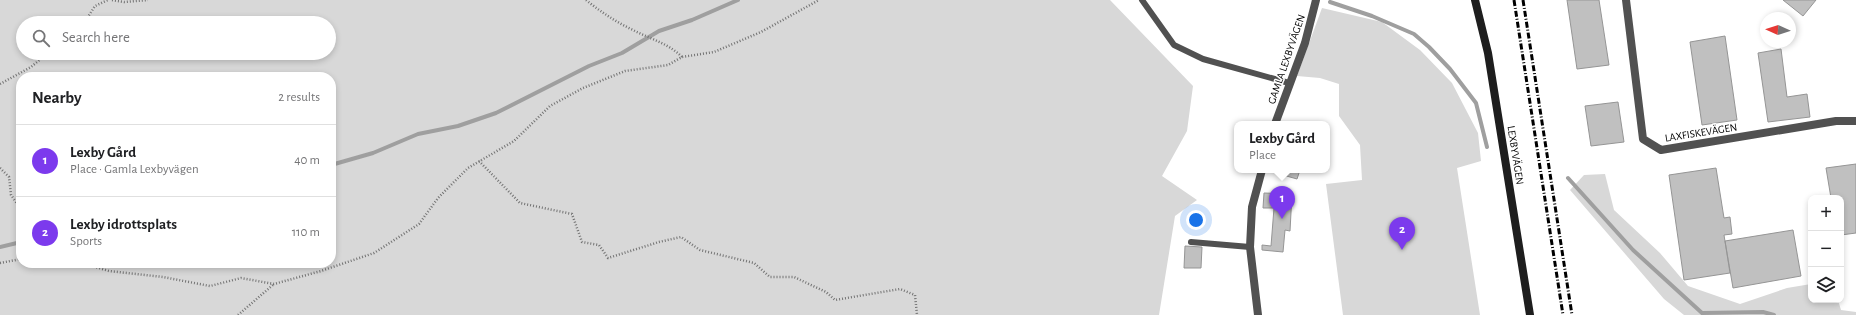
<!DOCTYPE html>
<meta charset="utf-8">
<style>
body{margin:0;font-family:"Alegreya Sans",sans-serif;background:#f2f2f2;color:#202124}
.controls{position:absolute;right:12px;bottom:12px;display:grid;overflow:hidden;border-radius:8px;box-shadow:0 2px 6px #0003}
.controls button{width:36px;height:36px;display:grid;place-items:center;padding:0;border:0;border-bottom:1px solid #e0e0e0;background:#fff;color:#202124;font:20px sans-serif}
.compass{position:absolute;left:1760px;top:12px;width:36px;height:36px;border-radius:50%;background:#fff;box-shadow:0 2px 6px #0003;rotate:273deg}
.you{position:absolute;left:1196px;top:220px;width:14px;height:14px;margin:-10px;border:3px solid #fff;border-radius:50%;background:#1a73e8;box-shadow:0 0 0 6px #1a73e833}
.badge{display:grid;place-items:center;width:26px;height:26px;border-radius:50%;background:#7c3aed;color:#fff;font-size:13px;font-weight:700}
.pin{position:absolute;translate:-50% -33px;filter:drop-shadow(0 1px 2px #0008)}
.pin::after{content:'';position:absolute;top:21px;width:14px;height:12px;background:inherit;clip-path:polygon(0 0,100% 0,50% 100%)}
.popup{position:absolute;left:1234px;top:121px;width:96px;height:52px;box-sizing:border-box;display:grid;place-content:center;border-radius:8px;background:#fff;filter:drop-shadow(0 1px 3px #0005);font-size:13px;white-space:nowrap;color:#757577}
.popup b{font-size:15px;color:#202124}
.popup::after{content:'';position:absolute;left:50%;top:100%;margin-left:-8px;border:8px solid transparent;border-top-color:#fff}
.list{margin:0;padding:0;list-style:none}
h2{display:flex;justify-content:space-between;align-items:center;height:52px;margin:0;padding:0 16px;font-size:17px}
h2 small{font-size:13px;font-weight:400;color:#757577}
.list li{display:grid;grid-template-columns:26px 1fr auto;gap:12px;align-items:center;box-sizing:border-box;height:72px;padding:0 16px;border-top:1px solid #e0e0e0}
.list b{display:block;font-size:15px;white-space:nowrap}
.list p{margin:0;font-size:13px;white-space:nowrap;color:#757577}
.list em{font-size:13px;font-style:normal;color:#757577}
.icon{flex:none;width:22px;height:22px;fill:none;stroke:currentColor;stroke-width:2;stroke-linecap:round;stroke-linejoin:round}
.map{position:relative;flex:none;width:1856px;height:315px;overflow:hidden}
.search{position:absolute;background:#fff;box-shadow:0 2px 6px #0003;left:16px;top:16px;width:320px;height:44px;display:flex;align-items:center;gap:10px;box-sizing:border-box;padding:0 14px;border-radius:22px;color:#757577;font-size:15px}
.panel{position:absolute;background:#fff;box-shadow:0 2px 6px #0003;left:16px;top:72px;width:320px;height:196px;border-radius:16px}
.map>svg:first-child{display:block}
.green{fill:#d8d8d8;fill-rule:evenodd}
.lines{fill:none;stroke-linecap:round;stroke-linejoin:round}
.stream{stroke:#9f9f9f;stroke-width:4}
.building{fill:#c0c0c0;stroke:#959595}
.path{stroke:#737373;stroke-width:2.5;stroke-dasharray:1 2;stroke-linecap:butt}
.lane{stroke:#515151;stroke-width:6}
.street{stroke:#515151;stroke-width:8}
.secondary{stroke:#1e1e1e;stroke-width:8}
.rail{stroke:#000;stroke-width:3;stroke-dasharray:6 2 1 2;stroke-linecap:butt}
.labels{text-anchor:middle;stroke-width:3;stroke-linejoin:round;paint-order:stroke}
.street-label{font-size:11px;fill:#000;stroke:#fff}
</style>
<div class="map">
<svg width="1856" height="315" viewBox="0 0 1856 315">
<rect width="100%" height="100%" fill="#fff"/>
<!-- green -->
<path class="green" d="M 0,0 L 1110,0 L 1193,86 L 1187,131 L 1162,176 L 1197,200 L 1175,216 L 1159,315 L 0,315 ZM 23,23 L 329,23 L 329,53 L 23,53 ZM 21,77 L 331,77 L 331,263 L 21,263 Z
M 1322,8 L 1382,22 L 1420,50 L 1452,83 L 1478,133 L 1481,161 L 1457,168 L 1480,315 L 1343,315 L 1326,184 L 1362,180 L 1360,145 L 1339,116 L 1339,84 L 1320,78 L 1297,76 Z
M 1605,174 L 1614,210 L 1660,253 L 1688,286 L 1740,304 L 1787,288 L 1811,284 L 1811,300 L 1838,300 L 1841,310 L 1856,312 L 1856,315 L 1684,315 L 1664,299 L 1570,190 L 1584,175 Z"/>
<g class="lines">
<!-- stream -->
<path class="stream" d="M 1330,2 L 1372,16 L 1414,34 L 1429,47 L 1450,69 L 1476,103 L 1487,147
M 331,165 L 373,153 L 418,134 L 458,126 L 496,113 L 589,66 L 622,53 L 659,31 L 692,20 L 738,0
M 1568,178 L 1633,250 L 1702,313 L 1763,312 L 1774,315
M 0,247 L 21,242"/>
</g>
<!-- building -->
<path class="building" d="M 1567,0 L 1599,0 L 1609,65 L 1577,69 Z
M 1783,0 L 1816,0 L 1803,16 Z
M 1725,36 L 1737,120 L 1702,125 L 1690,42 Z
M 1781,49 L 1787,97 L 1807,94 L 1810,117 L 1768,122 L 1758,53 Z
M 1618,102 L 1624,142 L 1591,146 L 1585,106 Z
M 1856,164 L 1856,233 L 1841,235 L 1841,198 L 1831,198 L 1826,168 Z
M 1716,168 L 1724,218 L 1730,217 L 1732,234 L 1724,235 L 1730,273 L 1684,280 L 1669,175 Z
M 1277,170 L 1300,170 L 1297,179 L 1276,173 Z
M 1264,193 L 1292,194 L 1290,231 L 1285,230 L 1283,252 L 1262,250 L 1262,245 L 1271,246 L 1274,208 L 1263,208 Z
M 1793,230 L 1801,276 L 1733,288 L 1725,241 Z
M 1185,246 L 1202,247 L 1201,268 L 1184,268 Z"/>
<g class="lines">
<!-- path -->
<path class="path" d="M 112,0 L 124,2 L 148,0
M 586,0 C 601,12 616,22 633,30 C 650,39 668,43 682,57
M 84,23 L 95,6 L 108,0
M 0,84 L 31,67 L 48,53
M 479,161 L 520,203 L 572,214 L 582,242 L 599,245 L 608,258 L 659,242 L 681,237 L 700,250 L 754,263 L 770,277 L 794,277 L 826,292 L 835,300 L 900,289 L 915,295 L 917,315
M 0,168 L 9,177 L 11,195 L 21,209
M 0,263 L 21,259
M 82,263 L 109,271 L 163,277 L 210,286 L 241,278 L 274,284 L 321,271 L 374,253 L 419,224 L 438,198 L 468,168 L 514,141 L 550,106 L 583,88 L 625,71 L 668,65 L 682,57 L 714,52 L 761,32 L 819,0
M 238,315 L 274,284"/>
<!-- lane -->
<path class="lane" d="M 1142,0 L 1174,45 L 1203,59 L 1289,83
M 1191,242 L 1250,247"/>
<!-- street -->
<path class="street" d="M 1626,0 L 1643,139 L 1661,150 L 1836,121 L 1856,121
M 1275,124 L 1305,43 L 1316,0
M 1258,315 L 1250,247 L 1252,207 L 1262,170"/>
<!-- secondary -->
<path class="secondary" d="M 1475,0 L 1488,53 L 1530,315"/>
<!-- rail -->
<path class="rail" d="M 1514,0 L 1563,315
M 1523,0 L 1572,315"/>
</g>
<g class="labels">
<!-- street labels -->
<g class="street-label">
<text transform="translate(1286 59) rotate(-71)" y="4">GAMLA LEXBYVÄGEN</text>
<text transform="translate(1701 132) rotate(-9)" y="4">LAXFISKEVÄGEN</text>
<text transform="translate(1516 155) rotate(81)" y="4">LEXBYVÄGEN</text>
</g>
</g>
</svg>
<div class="controls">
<button>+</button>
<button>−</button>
<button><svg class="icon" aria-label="layers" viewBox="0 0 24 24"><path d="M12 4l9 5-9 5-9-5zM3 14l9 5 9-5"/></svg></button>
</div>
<svg class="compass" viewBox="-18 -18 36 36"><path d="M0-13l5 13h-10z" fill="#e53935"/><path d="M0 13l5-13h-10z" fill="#757577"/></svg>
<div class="you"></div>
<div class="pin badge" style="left:1282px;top:219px">1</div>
<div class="popup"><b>Lexby Gård</b>Place</div>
<div class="pin badge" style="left:1402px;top:250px">2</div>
<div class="search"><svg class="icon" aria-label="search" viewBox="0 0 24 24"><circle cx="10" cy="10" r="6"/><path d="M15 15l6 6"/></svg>Search here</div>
<section class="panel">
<h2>Nearby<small>2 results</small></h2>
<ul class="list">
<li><span class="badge">1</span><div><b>Lexby Gård</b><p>Place · Gamla Lexbyvägen</p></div><em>40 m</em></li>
<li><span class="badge">2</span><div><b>Lexby idrottsplats</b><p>Sports</p></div><em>110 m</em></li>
</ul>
</section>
</div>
